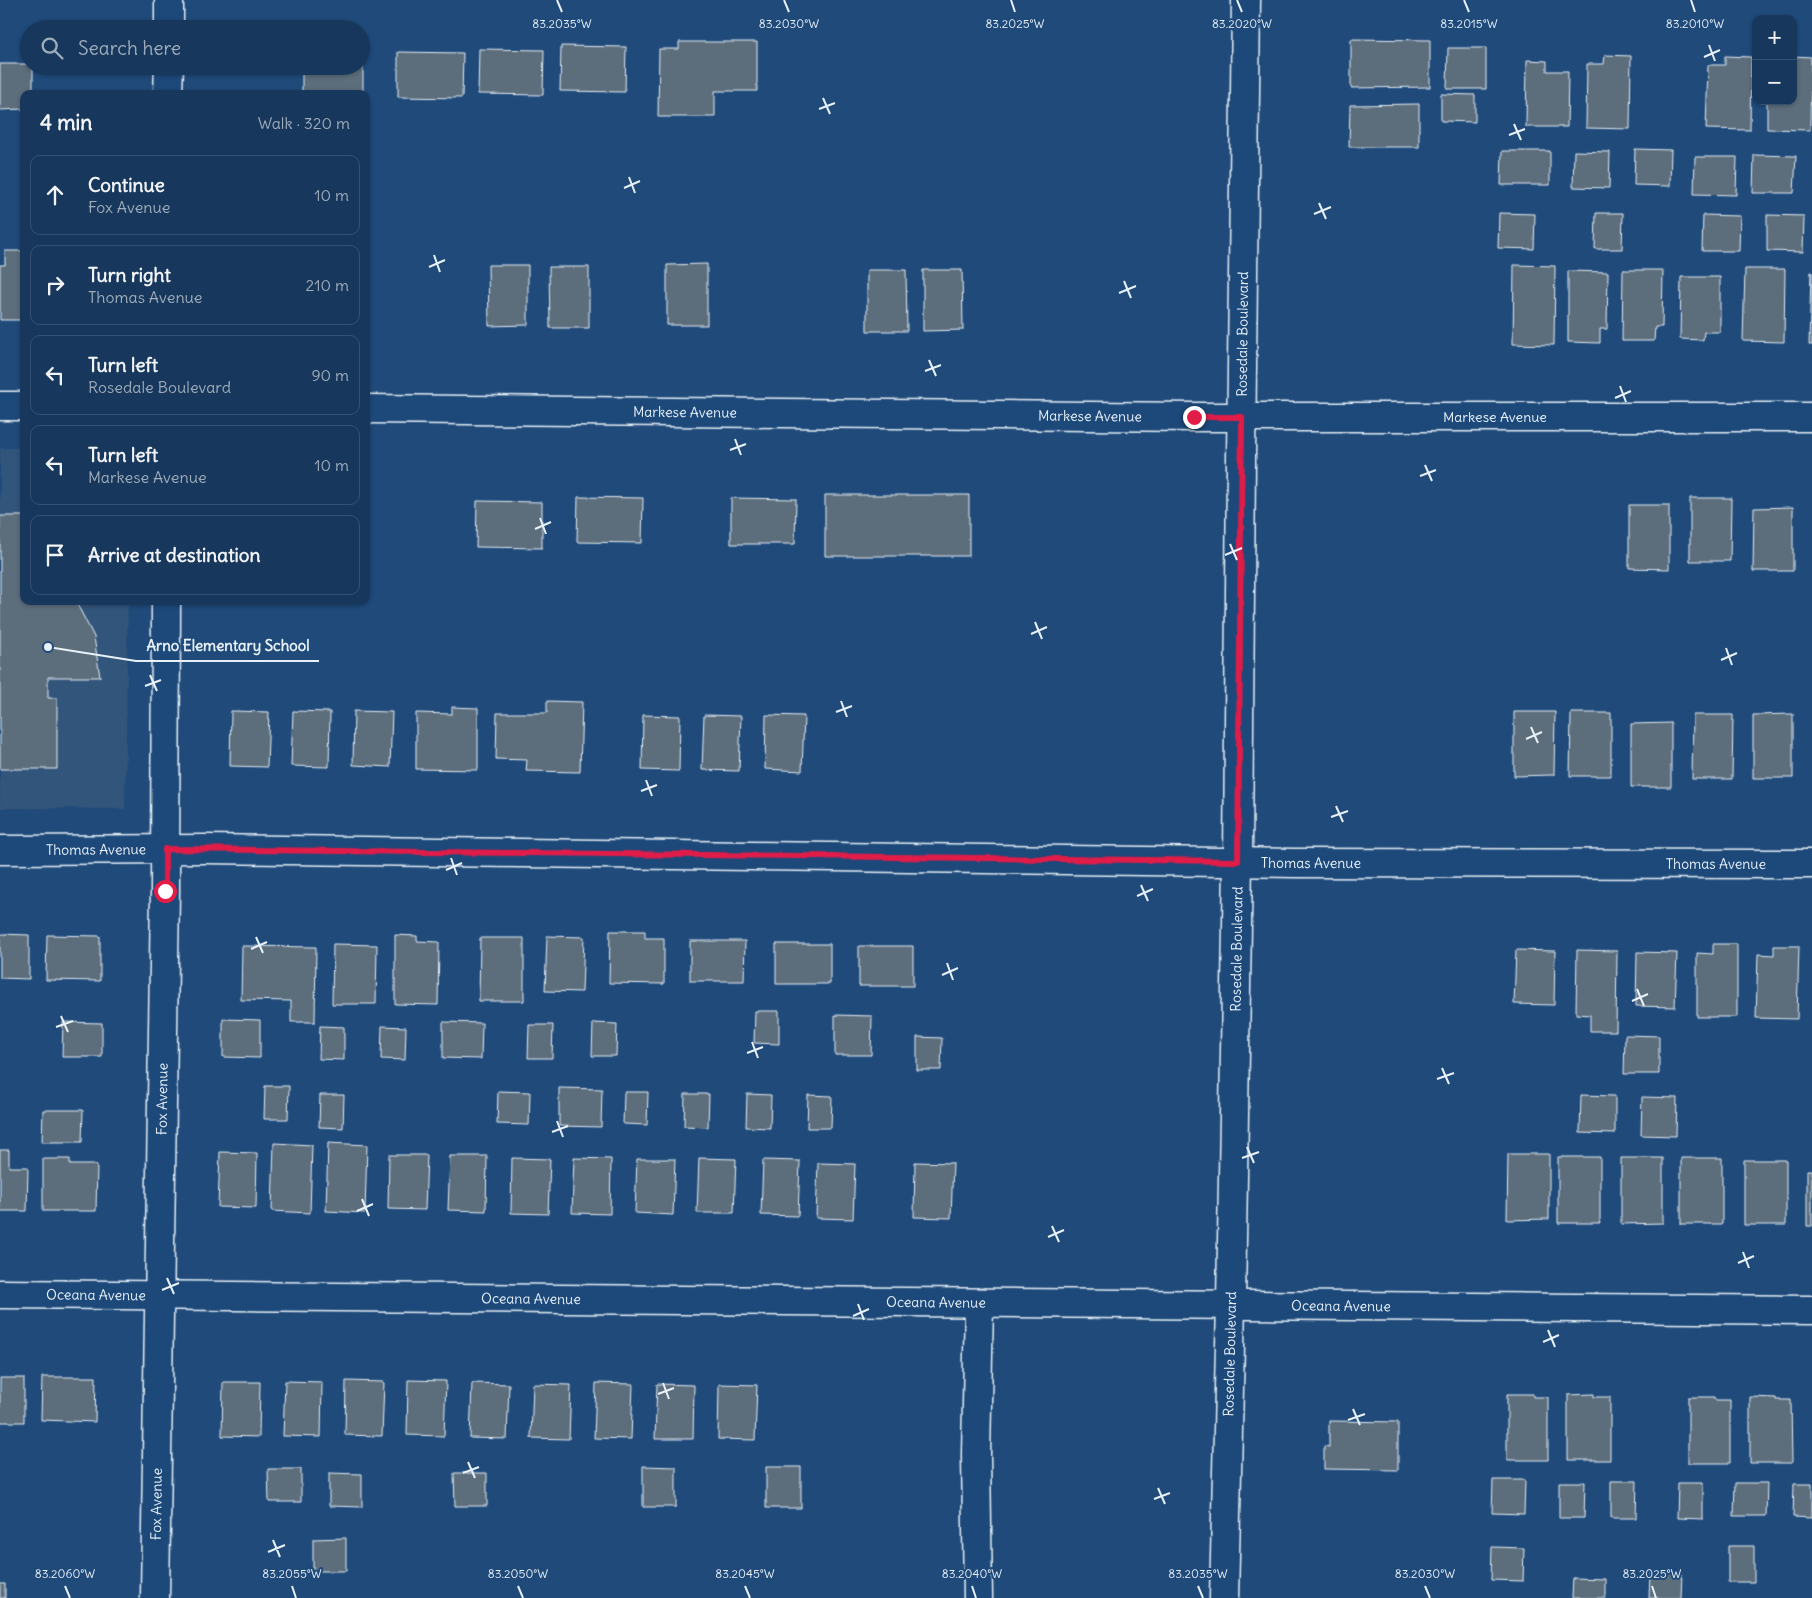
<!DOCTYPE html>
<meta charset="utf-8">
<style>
body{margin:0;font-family:Delius,sans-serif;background:#203f62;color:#f1f3f6}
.controls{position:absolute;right:15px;top:15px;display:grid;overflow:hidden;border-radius:10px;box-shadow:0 1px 4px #0004}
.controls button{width:45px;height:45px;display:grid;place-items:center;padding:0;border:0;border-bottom:1px solid #365272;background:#17385c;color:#f1f3f6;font:25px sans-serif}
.stop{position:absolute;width:15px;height:15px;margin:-11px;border:4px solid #e11d48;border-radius:50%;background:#fff}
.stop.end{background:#e11d48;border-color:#fff;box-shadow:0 1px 5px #0008}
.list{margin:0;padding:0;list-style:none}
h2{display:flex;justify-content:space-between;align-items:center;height:65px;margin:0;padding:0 20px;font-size:21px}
h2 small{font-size:16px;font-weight:400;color:#9eacbb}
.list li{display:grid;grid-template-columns:32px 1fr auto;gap:15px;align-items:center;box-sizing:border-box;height:80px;margin:0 10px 10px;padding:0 10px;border:1px solid #365272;border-radius:10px}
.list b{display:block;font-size:19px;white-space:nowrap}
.list p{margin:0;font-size:16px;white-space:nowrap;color:#9eacbb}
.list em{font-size:16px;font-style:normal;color:#9eacbb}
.icon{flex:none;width:28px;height:28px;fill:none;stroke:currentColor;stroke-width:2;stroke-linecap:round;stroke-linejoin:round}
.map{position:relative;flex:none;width:1812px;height:1598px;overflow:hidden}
.search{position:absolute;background:#17385c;box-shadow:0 1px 4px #0004;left:20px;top:20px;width:350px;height:55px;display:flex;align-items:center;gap:12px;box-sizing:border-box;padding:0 18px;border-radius:28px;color:#9eacbb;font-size:19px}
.panel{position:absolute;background:#17385c;box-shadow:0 1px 4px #0004;left:20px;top:90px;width:350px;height:515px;border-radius:10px}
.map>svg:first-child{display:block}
.built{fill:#31547b}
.building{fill:#5b6d7c;stroke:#e8f1f8}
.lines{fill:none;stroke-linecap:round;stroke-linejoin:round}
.street-casing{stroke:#e8f1f8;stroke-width:31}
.street{stroke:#1f4a7a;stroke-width:28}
.route{stroke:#e11d48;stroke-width:6}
.ticks{fill:none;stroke:#e8f1f8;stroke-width:2}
.labels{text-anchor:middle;stroke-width:4;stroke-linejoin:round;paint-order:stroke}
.street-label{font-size:14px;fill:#e8f1f8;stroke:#1f4a7a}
.ticks-label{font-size:12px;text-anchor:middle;fill:#e8f1f8;stroke:#1f4a7a;stroke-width:4;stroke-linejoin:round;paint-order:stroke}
.leader{fill:none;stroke:#e8f1f8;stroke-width:2}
.callout-dot{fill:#e8f1f8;stroke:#1f4a7a;stroke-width:2}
.callout-label{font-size:15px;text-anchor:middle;font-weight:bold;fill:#e8f1f8;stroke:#1f4a7a;stroke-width:4;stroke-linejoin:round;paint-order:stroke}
</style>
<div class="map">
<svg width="1812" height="1598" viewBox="0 0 1812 1598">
<rect width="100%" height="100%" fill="#1f4a7a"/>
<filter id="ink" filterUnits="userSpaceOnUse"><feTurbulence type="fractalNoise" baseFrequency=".02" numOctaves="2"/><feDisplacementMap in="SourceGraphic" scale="10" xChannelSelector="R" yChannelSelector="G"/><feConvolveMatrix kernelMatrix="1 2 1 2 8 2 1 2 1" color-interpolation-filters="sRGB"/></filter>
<g filter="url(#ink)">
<!-- built -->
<path class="built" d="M 0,448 L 24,448 L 24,601 L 128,601 L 125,809 L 0,808 Z"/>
<!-- building -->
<path class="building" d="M 1351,39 L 1430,40 L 1430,87 L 1351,88 Z
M 679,42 L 757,42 L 757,91 L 715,91 L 715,117 L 658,117 L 659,49 L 679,49 Z
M 561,46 L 626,47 L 625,92 L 560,91 Z
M 361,48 L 363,48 L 363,94 L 302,94 L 302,66 L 361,66 Z
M 1448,48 L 1486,48 L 1486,89 L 1447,89 Z
M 479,49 L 544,50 L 543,95 L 478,94 Z
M 398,52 L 463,53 L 462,98 L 398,97 Z
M 1605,55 L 1631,56 L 1630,129 L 1586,128 L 1587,64 L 1604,64 Z
M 1725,56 L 1751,57 L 1750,130 L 1706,129 L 1708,65 L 1725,65 Z
M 1793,56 L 1811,57 L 1810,130 L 1767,129 L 1767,101 L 1793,101 Z
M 1527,60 L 1547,61 L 1547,71 L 1568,71 L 1567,127 L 1526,127 Z
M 0,64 L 29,64 L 29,66 L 33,66 L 33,94 L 24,94 L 24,109 L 0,110 Z
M 1441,94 L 1475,95 L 1475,122 L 1441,121 Z
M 1419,104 L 1419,147 L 1349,147 L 1350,105 Z
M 1635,149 L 1671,150 L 1670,186 L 1634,185 Z
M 1502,151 L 1550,151 L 1550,185 L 1501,185 Z
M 1574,151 L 1610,152 L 1609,188 L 1573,187 Z
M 1754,155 L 1796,156 L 1794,193 L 1753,193 Z
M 1695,157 L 1737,157 L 1736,195 L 1694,194 Z
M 1499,213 L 1535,214 L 1534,249 L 1498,248 Z
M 1596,213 L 1623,213 L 1622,249 L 1595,249 Z
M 1703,215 L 1740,216 L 1739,251 L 1702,251 Z
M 1767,215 L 1804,216 L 1803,252 L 1767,251 Z
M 5,251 L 24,251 L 24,320 L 0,320 L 0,265 L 5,265 Z
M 707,264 L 707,325 L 667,325 L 667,265 Z
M 488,265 L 528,265 L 528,325 L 489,326 Z
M 1514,265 L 1555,266 L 1554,345 L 1513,344 Z
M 549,267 L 589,267 L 589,328 L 550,328 Z
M 1745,269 L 1785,269 L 1784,342 L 1743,341 Z
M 867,270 L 906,270 L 907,331 L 867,331 Z
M 923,270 L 962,270 L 963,330 L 923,331 Z
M 1623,270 L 1663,270 L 1662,327 L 1655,327 L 1654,341 L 1622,341 Z
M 1568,271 L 1608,272 L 1607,329 L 1600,329 L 1600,343 L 1568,342 Z
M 1811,272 L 1812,272 L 1812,345 L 1809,345 Z
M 1681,277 L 1720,277 L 1720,332 L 1704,332 L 1703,340 L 1680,339 Z
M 825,495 L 969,495 L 969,556 L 825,556 Z
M 578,497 L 643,498 L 642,543 L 577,542 Z
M 731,498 L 796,499 L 795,544 L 731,544 Z
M 1690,498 L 1731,498 L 1730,561 L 1690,561 Z
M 477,501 L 542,502 L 542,548 L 476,547 Z
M 1629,505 L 1669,505 L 1669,569 L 1629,568 Z
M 1793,507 L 1793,571 L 1753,571 L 1754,508 Z
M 0,516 L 24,516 L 24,601 L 76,602 L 94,637 L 100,677 L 48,677 L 48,698 L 57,698 L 57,769 L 0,769 Z
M 547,701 L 582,702 L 580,772 L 526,771 L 527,760 L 496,759 L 497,713 L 547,713 Z
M 452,707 L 478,708 L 478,770 L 416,769 L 416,713 L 452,714 Z
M 231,711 L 269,712 L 267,767 L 230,766 Z
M 293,711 L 330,712 L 329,767 L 291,766 Z
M 354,711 L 392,712 L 390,767 L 353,765 Z
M 1514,712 L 1555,712 L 1554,775 L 1514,776 Z
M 1571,713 L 1611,713 L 1611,776 L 1570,776 Z
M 1793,714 L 1793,778 L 1753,778 L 1753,715 Z
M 643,715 L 680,716 L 679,771 L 642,770 Z
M 704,715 L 741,716 L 739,771 L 702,770 Z
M 766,715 L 804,716 L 802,771 L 765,769 Z
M 1693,715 L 1733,715 L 1732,779 L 1692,779 Z
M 1671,723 L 1671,787 L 1631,787 L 1631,724 Z
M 610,931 L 645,931 L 645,938 L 664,938 L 664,984 L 609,983 Z
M 0,934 L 29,935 L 29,979 L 0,978 Z
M 47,935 L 100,936 L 100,981 L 46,980 Z
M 395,935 L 417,936 L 417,941 L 439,942 L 438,1005 L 395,1004 Z
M 547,936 L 584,937 L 582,992 L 545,991 Z
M 480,938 L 524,938 L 524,1001 L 479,1001 Z
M 690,941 L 745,941 L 744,981 L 690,981 Z
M 333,944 L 377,945 L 376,1004 L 332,1004 Z
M 776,944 L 830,944 L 830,984 L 776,984 Z
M 1713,944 L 1737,944 L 1737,1017 L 1697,1017 L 1697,953 L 1713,954 Z
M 242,946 L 316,947 L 315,1022 L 291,1022 L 291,1001 L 241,1000 Z
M 859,946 L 913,946 L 913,986 L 859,986 Z
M 1774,946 L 1799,946 L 1797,1019 L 1756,1018 L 1758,954 L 1774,955 Z
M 1516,950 L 1555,951 L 1554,1005 L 1514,1004 Z
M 1577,950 L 1617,951 L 1616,1031 L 1590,1031 L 1590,1015 L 1576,1014 Z
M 1637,952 L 1677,953 L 1675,1007 L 1636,1006 Z
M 755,1011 L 779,1011 L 779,1044 L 754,1043 Z
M 835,1015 L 872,1016 L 871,1055 L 835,1055 Z
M 223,1019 L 260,1020 L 260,1058 L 223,1057 Z
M 63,1022 L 102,1023 L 102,1057 L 62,1057 Z
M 443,1022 L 482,1023 L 481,1059 L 443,1058 Z
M 593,1023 L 617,1024 L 616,1056 L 592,1056 Z
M 529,1025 L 553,1025 L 552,1058 L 528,1058 Z
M 320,1026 L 344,1027 L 344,1060 L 319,1059 Z
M 382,1026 L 406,1027 L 405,1060 L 381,1059 Z
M 1625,1035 L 1659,1036 L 1659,1074 L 1624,1074 Z
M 917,1037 L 942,1038 L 941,1070 L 917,1070 Z
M 265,1086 L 289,1086 L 288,1119 L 264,1119 Z
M 559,1088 L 602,1089 L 601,1127 L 559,1126 Z
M 498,1091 L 530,1092 L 529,1125 L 497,1124 Z
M 624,1092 L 648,1092 L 647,1125 L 623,1124 Z
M 685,1094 L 709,1094 L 708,1127 L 684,1126 Z
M 747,1094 L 771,1095 L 770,1128 L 746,1127 Z
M 320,1095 L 344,1095 L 343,1128 L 319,1127 Z
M 808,1095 L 832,1096 L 831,1128 L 807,1128 Z
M 1581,1095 L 1615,1096 L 1615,1134 L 1580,1133 Z
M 1642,1097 L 1677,1098 L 1676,1136 L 1641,1135 Z
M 43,1110 L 83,1110 L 82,1142 L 42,1142 Z
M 274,1143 L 312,1145 L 310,1213 L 272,1211 Z
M 328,1143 L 367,1145 L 365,1213 L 326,1211 Z
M 0,1150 L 9,1150 L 9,1167 L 28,1167 L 27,1211 L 0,1211 Z
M 220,1152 L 257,1153 L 256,1208 L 218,1207 Z
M 1508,1154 L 1549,1154 L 1549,1219 L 1507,1220 Z
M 389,1155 L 427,1155 L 425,1210 L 388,1209 Z
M 450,1156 L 487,1156 L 486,1211 L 448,1210 Z
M 1558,1157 L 1600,1157 L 1600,1223 L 1558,1223 Z
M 512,1158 L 550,1159 L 548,1214 L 511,1213 Z
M 574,1158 L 611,1159 L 610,1214 L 572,1213 Z
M 699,1158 L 736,1159 L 734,1213 L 697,1213 Z
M 1621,1158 L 1663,1158 L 1663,1223 L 1621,1224 Z
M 1681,1158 L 1722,1158 L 1722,1224 L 1681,1224 Z
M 43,1159 L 70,1159 L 70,1165 L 97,1165 L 96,1211 L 43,1211 Z
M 637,1159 L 675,1159 L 673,1215 L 635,1213 Z
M 763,1160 L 800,1161 L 798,1216 L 761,1215 Z
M 1744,1160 L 1786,1160 L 1786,1225 L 1744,1225 Z
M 915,1162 L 953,1163 L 951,1218 L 914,1217 Z
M 818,1163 L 855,1164 L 853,1219 L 816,1218 Z
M 1807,1170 L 1812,1170 L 1812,1226 L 1807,1226 Z
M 42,1377 L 96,1377 L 95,1422 L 41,1420 Z
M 0,1378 L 24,1378 L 24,1422 L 0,1422 Z
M 408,1380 L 446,1381 L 444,1436 L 407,1435 Z
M 285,1381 L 322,1382 L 321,1437 L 283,1436 Z
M 346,1381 L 384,1382 L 382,1436 L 345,1435 Z
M 223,1382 L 260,1382 L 259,1437 L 222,1436 Z
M 472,1383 L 509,1384 L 507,1439 L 470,1438 Z
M 596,1383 L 633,1384 L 631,1439 L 594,1438 Z
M 533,1384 L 571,1385 L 569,1439 L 531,1438 Z
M 657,1384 L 694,1385 L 693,1439 L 655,1439 Z
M 719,1384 L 757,1385 L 755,1440 L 718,1439 Z
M 1507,1394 L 1533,1394 L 1533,1397 L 1548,1397 L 1548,1460 L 1507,1460 Z
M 1594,1394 L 1594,1397 L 1610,1397 L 1610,1460 L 1568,1460 L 1568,1395 Z
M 1688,1397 L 1715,1397 L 1715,1400 L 1730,1400 L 1730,1463 L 1688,1463 Z
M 1750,1397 L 1776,1398 L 1776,1400 L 1791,1400 L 1792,1463 L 1750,1463 Z
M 1329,1421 L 1398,1422 L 1398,1470 L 1324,1469 L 1324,1446 L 1329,1447 Z
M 643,1466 L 676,1467 L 676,1507 L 643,1507 Z
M 766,1467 L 801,1467 L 801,1508 L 766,1508 Z
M 268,1469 L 301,1469 L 301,1502 L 269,1502 Z
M 329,1473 L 362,1474 L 362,1507 L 329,1506 Z
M 454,1473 L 487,1473 L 487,1506 L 455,1506 Z
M 1493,1480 L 1525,1480 L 1524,1514 L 1492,1513 Z
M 1611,1481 L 1637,1481 L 1636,1518 L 1611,1518 Z
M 1559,1482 L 1585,1482 L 1584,1518 L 1559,1518 Z
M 1678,1483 L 1703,1483 L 1703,1519 L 1677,1518 Z
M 1735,1483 L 1767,1483 L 1766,1516 L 1734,1516 Z
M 1794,1484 L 1812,1484 L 1812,1518 L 1793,1517 Z
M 346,1538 L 346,1571 L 313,1571 L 313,1539 Z
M 1728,1546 L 1754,1546 L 1754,1582 L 1728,1582 Z
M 1492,1547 L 1524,1548 L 1523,1581 L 1491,1580 Z
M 1650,1572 L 1682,1573 L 1681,1598 L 1649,1598 Z
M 1573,1578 L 1605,1579 L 1605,1598 L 1572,1598 Z
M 0,1584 L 5,1584 L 5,1598 L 0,1598 Z"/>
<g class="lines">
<defs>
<g id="street">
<path d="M 169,29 L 169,0"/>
<path d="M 168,94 L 169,66"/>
<path d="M 0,406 L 24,406"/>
<path id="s1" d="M 366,409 L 1194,417 L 1812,417"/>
<path id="s2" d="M 0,850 L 206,849 L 1294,863 L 1812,864"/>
<path id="s3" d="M 0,1294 L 1812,1310"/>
<path id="s4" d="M 155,1598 L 165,891 L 166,601"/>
<path d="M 978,1598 L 976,1455 L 979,1303"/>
<path id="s5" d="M 1224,1598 L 1231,1304 L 1238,861 L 1241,459 L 1246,0"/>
</g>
</defs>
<!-- street casing -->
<use href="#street" class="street-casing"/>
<!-- street -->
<use href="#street" class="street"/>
</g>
</g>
<g class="lines" filter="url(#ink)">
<!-- route -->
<path class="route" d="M 165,891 L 165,849 L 1238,861 L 1242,417 L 1194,417"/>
</g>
<!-- ticks -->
<path class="ticks" d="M 557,0 L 562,12M 784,0 L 789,12M 1011,0 L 1015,12M 1237,0 L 1242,12M 1464,0 L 1469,12M 1691,0 L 1695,12M 1709,45 L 1715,61M 1704,57 L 1720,50M 823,98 L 830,114M 819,109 L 835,103M 1514,124 L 1521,140M 1509,135 L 1525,129M 629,177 L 635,193M 624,188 L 640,181M 1319,203 L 1326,219M 1314,214 L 1331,207M 434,255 L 440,272M 429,267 L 445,260M 1124,281 L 1131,298M 1119,293 L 1136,286M 929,360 L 936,376M 925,371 L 941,365M 1620,386 L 1626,402M 1615,398 L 1631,391M 735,439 L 741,455M 730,450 L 746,444M 1425,465 L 1432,481M 1420,476 L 1436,470M 540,518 L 546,534M 535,529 L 551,522M 1230,544 L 1237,560M 1225,555 L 1242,548M 1035,622 L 1042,639M 1031,634 L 1047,627M 1726,648 L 1732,665M 1721,660 L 1737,653M 150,675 L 157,691M 145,686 L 161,680M 841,701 L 847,717M 836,712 L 852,706M 1531,727 L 1538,743M 1526,739 L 1542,732M 646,780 L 652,796M 641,791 L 657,785M 1336,806 L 1343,822M 1331,817 L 1348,811M 451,858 L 457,875M 446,870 L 462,863M 1141,885 L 1148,901M 1137,896 L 1153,889M 256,937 L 263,953M 251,949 L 267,942M 947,963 L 953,980M 942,975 L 958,968M 1637,989 L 1644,1006M 1632,1001 L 1648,994M 61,1016 L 68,1032M 56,1027 L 73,1021M 752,1042 L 758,1058M 747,1053 L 763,1047M 1442,1068 L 1449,1084M 1437,1079 L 1454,1073M 557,1121 L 563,1137M 552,1132 L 568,1126M 1247,1147 L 1254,1163M 1242,1158 L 1259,1152M 362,1199 L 369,1216M 357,1211 L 373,1204M 1052,1226 L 1059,1242M 1048,1237 L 1064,1230M 1743,1252 L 1749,1268M 1738,1263 L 1754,1256M 167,1278 L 174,1294M 162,1290 L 179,1283M 858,1304 L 864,1320M 853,1316 L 869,1309M 1548,1330 L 1555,1347M 1543,1342 L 1559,1335M 663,1383 L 669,1399M 658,1394 L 674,1388M 1353,1409 L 1360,1425M 1348,1420 L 1365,1414M 468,1462 L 475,1478M 463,1473 L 479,1467M 1158,1488 L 1165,1504M 1154,1499 L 1170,1493M 273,1540 L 280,1557M 268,1552 L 285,1545M 65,1586 L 70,1598M 292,1586 L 296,1598M 518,1586 L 523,1598M 745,1586 L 750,1598M 972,1586 L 976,1598M 1198,1586 L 1203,1598M 1425,1586 L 1430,1598M 1652,1586 L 1656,1598"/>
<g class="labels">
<!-- street labels -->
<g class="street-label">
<text dy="5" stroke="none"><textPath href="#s5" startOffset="1264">Rosedale Boulevard</textPath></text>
<text dy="5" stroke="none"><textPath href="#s1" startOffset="319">Markese Avenue</textPath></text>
<text dy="5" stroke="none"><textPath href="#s1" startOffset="724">Markese Avenue</textPath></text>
<text dy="5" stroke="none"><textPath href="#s1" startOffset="1129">Markese Avenue</textPath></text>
<text dy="5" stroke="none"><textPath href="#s2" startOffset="96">Thomas Avenue</textPath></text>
<text dy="5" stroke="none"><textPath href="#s2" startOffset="1311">Thomas Avenue</textPath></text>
<text dy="5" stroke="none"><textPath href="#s2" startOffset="1716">Thomas Avenue</textPath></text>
<text dy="5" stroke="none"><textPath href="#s5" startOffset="649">Rosedale Boulevard</textPath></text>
<text dy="5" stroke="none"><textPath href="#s4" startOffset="499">Fox Avenue</textPath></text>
<text dy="5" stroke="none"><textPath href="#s3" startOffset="96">Oceana Avenue</textPath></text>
<text dy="5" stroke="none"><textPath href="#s3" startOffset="531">Oceana Avenue</textPath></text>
<text dy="5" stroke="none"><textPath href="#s3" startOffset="936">Oceana Avenue</textPath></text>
<text dy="5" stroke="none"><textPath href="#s3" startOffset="1341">Oceana Avenue</textPath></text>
<text dy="5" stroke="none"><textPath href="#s5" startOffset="244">Rosedale Boulevard</textPath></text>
<text dy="5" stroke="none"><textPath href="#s4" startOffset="94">Fox Avenue</textPath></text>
</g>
</g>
<g class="ticks-label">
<text x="562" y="28">83.2035°W</text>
<text x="789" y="28">83.2030°W</text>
<text x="1015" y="28">83.2025°W</text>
<text x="1242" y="28">83.2020°W</text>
<text x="1469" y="28">83.2015°W</text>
<text x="1695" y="28">83.2010°W</text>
<text x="65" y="1578">83.2060°W</text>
<text x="292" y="1578">83.2055°W</text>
<text x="518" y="1578">83.2050°W</text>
<text x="745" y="1578">83.2045°W</text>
<text x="972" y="1578">83.2040°W</text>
<text x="1198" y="1578">83.2035°W</text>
<text x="1425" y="1578">83.2030°W</text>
<text x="1652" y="1578">83.2025°W</text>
</g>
<!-- callouts -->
<path class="leader" d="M48 647L136 661H319"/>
<circle class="callout-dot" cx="48" cy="647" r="5"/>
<g class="callout-label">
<text x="228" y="651">Arno Elementary School</text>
</g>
</svg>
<div class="controls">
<button>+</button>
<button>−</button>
</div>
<div class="stop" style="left:165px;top:891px"></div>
<div class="stop end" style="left:1194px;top:417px"></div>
<div class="search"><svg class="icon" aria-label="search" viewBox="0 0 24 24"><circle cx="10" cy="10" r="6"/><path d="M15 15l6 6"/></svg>Search here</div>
<section class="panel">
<h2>4 min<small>Walk · 320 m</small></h2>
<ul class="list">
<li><svg class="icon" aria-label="ahead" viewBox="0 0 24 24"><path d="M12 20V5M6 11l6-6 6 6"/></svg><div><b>Continue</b><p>Fox Avenue</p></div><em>10 m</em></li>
<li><svg class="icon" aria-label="right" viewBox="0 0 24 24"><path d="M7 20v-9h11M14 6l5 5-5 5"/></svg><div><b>Turn right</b><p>Thomas Avenue</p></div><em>210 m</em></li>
<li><svg class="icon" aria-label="left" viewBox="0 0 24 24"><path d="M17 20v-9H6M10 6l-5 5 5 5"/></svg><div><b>Turn left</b><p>Rosedale Boulevard</p></div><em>90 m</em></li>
<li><svg class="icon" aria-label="left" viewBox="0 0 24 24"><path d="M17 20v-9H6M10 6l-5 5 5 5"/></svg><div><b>Turn left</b><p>Markese Avenue</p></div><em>10 m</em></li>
<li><svg class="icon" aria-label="arrive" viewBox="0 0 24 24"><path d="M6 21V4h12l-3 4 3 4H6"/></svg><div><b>Arrive at destination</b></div></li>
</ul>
</section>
</div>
